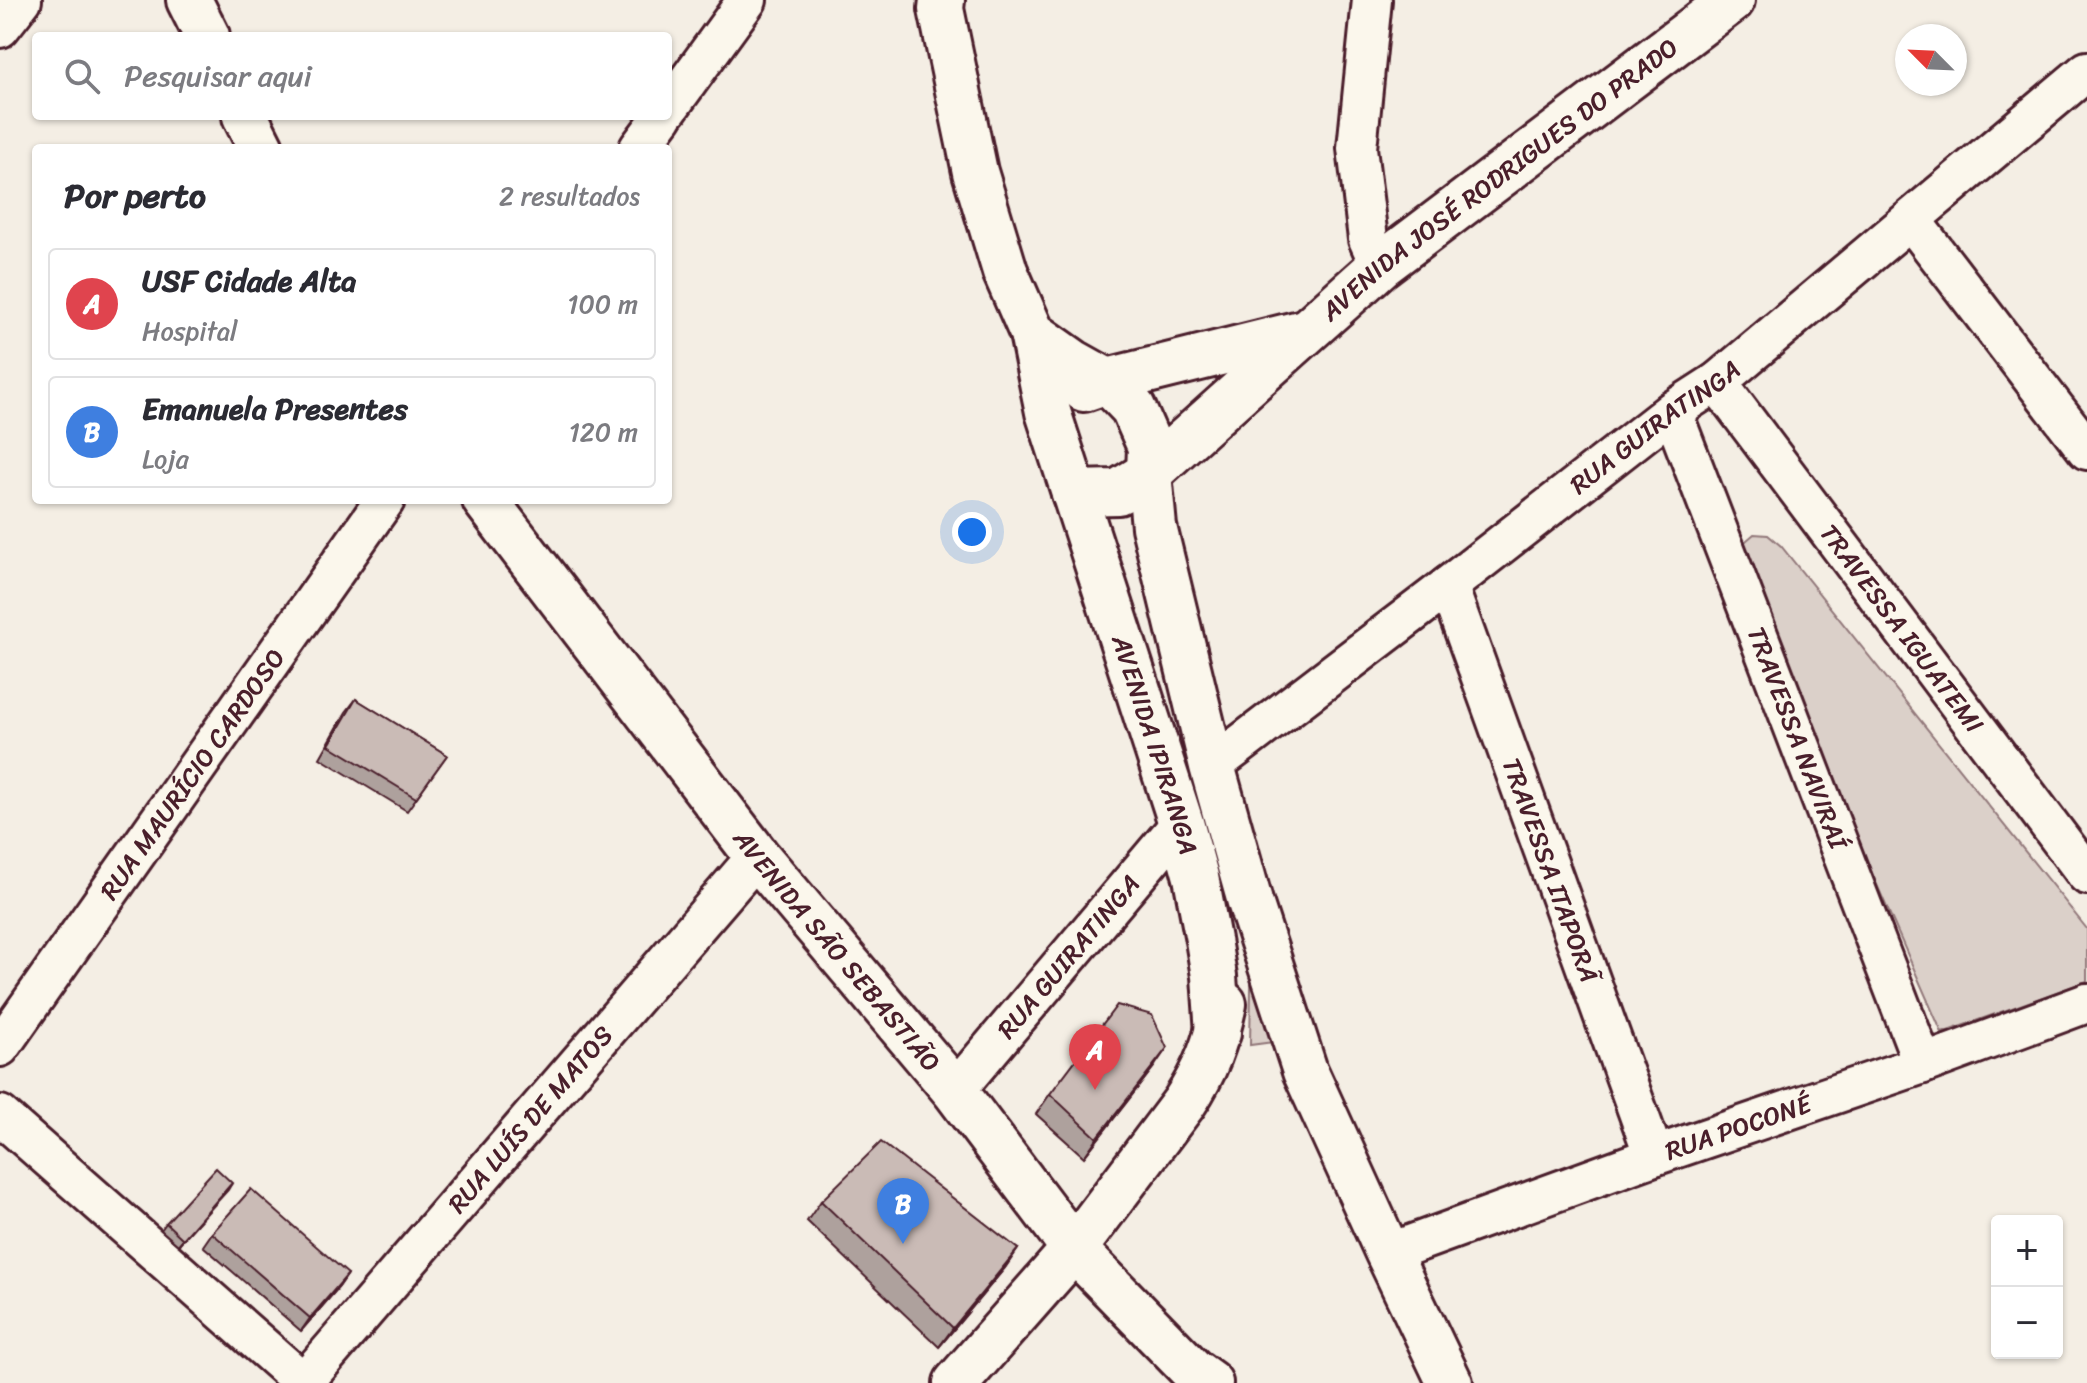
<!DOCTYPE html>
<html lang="pt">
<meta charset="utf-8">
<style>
body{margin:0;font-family:Sriracha,sans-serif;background:#f2f2f3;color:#2b2b33}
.controls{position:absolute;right:24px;bottom:24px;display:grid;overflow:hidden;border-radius:8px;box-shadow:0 2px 6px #0004}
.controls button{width:72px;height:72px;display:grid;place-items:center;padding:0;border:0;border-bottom:2px solid #e1e1e2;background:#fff;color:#2b2b33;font:40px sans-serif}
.compass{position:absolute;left:1895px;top:24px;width:72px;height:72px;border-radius:50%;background:#fff;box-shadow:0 2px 6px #0004;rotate:294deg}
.you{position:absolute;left:972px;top:532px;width:28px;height:28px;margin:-20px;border:6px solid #fff;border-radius:50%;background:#1a73e8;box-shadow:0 0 0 12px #1a73e833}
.badge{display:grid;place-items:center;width:52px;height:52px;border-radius:50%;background:#4a1f2b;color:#fff;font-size:26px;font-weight:700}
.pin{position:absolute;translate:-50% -66px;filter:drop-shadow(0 2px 4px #0008)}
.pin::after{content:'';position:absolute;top:42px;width:28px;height:24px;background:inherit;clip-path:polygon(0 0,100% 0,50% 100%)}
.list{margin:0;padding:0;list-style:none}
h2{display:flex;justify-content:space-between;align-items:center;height:104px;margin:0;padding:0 32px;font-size:34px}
h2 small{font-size:26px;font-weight:400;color:#7c7c81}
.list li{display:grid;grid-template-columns:52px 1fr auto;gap:24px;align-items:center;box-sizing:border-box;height:112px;margin:0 16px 16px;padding:0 16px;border:2px solid #e1e1e2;border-radius:8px}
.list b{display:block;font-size:30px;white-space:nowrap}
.list p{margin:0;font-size:26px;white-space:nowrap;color:#7c7c81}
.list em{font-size:26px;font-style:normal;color:#7c7c81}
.icon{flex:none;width:44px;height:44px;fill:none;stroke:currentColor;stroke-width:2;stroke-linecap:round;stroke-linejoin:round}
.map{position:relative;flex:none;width:2087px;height:1383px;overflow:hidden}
.search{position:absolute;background:#fff;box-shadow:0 2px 6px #0004;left:32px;top:32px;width:640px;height:88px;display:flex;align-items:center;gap:20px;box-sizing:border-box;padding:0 28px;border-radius:8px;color:#7c7c81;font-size:30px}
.panel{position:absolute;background:#fff;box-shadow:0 2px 6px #0004;left:32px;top:144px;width:640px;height:360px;border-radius:8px}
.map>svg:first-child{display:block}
.green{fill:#dbd0c9;stroke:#92787a;stroke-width:2}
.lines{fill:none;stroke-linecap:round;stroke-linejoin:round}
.street-casing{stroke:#4a1f2b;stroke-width:44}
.secondary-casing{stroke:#4a1f2b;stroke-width:50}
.street{stroke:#fbf7ec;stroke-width:38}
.secondary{stroke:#fbf7ec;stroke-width:44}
.wall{fill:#aea19d;stroke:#4a1f2b;stroke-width:2}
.shaded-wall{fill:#8d837f;stroke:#4a1f2b;stroke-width:2}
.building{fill:#cabbb6;stroke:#4a1f2b;stroke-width:2}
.labels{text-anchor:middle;stroke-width:6;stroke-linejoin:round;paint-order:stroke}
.street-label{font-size:26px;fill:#4a1f2b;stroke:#fbf7ec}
</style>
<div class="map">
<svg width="2087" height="1383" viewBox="0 0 2087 1383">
<rect width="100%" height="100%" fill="#f4eee4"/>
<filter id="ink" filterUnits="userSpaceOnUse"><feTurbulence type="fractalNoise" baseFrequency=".0125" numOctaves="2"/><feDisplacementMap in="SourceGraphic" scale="16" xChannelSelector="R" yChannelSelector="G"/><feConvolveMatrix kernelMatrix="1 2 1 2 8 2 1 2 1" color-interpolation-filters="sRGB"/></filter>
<g filter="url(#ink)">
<!-- green -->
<path class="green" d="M 1754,534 L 1768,535 L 1781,546 L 2087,929 L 2087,981 L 1942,1033 L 1734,559 L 1740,546 Z
M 1252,933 L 1289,1040 L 1250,1045 Z"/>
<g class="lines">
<defs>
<g id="street">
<path d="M 1372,0 L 1357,148 L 1368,239 L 1380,266"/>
<path d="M 0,28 L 22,0"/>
<path d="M 668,109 L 747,0"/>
<path d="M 639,148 L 663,116"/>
<path d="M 1911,220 L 2087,450"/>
<path id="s1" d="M 1717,382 L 2087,875"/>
<path id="s2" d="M 1672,411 L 1923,1064"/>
<path id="s3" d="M 1448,586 L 1654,1156"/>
<path id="s4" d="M 1212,766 L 1448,586 L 1672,411 L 1717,382 L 2087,71"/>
<path id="s5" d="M 0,1047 L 385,500"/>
<path id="s6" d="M 955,1091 L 1181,823"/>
<path d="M 0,1115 L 304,1383"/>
<path id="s7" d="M 1388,1253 L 1654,1156 L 1923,1064 L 2087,1003"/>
<path id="s8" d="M 303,1383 L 757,856"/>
</g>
<g id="secondary">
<path d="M 189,0 L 207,36"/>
<path d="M 942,0 L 941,9 L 975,172 L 1005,271 L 1032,333 L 1073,362 L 1107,381 L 1133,408 L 1150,447 L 1149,473 L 1154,527 L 1212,766 L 1250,902 L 1305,1071 L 1388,1253 L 1450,1383"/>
<path d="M 245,116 L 261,148"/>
<path id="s9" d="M 1032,333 L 1048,412 L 1181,823 L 1196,877 L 1208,940 L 1214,976 L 1218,1033"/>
<path d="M 1084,389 L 1107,381 L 1300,333"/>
<path id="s10" d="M 1074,493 L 1118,492 L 1149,473 L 1380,266 L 1732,0"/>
<path id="s11" d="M 485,500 L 757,856 L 955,1091 L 1074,1249 L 1192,1370 L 1210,1383"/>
<path d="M 956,1383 L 1074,1249 L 1184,1103 C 1206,1070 1216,1042 1224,1004"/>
</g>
</defs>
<!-- street casing -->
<use href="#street" class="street-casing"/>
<!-- secondary casing -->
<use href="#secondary" class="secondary-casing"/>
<!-- street -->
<use href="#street" class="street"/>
<!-- secondary -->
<use href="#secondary" class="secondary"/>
</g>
<!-- wall -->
<path class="wall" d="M 356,699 L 447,755 L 407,811 L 320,758 L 346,712 Z
M 1154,1067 L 1084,1157 L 1036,1114 L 1050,1094 Z
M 232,1183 L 178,1245 L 161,1230 L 166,1223 Z
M 821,1201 L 1018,1249 L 1005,1268 L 939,1347 L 807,1221 Z
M 212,1233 L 348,1274 L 339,1287 L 301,1331 L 203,1246 Z"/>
<!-- shaded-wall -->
<path class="shaded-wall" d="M 1167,1048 L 1154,1067 L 1084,1157 L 1097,1138 Z
M 232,1183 L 228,1190 L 178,1245 L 183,1239 Z
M 1018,1249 L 1005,1268 L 939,1347 L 953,1328 Z
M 348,1274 L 339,1287 L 301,1331 L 310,1318 Z"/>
<!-- building -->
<path class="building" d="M 356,699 L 447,755 L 416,798 L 329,745 Z
M 1117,1005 L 1152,1015 L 1167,1048 L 1097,1138 L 1050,1094 Z
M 881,1142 L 1018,1249 L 953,1328 L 821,1201 Z
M 216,1168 L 232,1183 L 183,1239 L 166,1223 Z
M 251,1189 L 348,1274 L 310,1318 L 212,1233 Z"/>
</g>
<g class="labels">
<!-- street labels -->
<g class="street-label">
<text dy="9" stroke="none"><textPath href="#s10" startOffset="538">AVENIDA JOSÉ RODRIGUES DO PRADO</textPath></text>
<text dy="9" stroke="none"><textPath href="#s4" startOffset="558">RUA GUIRATINGA</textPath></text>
<text dy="9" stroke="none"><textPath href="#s1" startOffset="308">TRAVESSA IGUATEMI</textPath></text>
<text dy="9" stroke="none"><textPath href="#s2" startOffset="350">TRAVESSA NAVIRAÍ</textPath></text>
<text dy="9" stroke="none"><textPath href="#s9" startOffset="430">AVENIDA IPIRANGA</textPath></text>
<text dy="9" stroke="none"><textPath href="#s5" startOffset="334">RUA MAURÍCIO CARDOSO</textPath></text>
<text dy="9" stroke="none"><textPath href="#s3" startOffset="302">TRAVESSA ITAPORÃ</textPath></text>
<text dy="9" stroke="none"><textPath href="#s11" startOffset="572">AVENIDA SÃO SEBASTIÃO</textPath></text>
<text dy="9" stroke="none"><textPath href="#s6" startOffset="176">RUA GUIRATINGA</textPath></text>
<text dy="9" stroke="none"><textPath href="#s8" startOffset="348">RUA LUÍS DE MATOS</textPath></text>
<text dy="9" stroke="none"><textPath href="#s7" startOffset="372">RUA POCONÉ</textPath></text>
</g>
</g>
</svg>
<div class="controls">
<button>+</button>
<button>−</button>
</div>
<svg class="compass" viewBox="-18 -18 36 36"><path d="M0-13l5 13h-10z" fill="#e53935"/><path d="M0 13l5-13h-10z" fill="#7c7c81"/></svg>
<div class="you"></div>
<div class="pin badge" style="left:1095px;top:1090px;background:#e0444e">A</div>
<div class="pin badge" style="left:903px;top:1244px;background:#3f7fe0">B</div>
<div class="search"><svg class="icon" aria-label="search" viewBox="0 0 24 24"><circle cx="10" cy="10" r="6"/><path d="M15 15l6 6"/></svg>Pesquisar aqui</div>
<section class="panel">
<h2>Por perto<small>2 resultados</small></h2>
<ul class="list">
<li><span class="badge" style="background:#e0444e">A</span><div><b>USF Cidade Alta</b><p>Hospital</p></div><em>100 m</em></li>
<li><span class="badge" style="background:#3f7fe0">B</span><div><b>Emanuela Presentes</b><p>Loja</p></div><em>120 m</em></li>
</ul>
</section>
</div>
